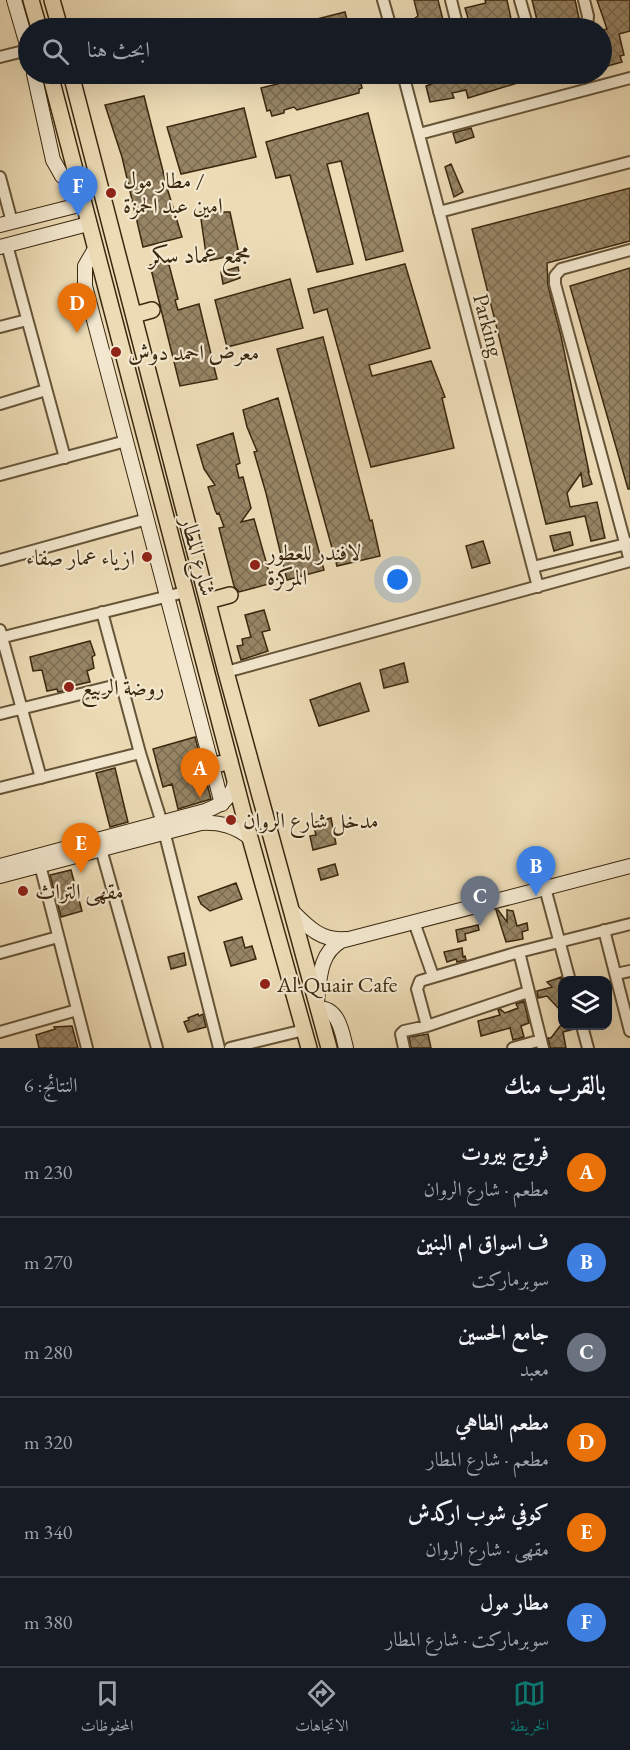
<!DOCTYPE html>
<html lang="ar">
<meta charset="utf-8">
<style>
body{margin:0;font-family:"EB Garamond",Amiri,serif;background:#242831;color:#f1f3f6;direction:rtl}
.controls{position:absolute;right:18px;bottom:18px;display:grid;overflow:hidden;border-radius:12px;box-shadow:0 6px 24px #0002}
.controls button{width:54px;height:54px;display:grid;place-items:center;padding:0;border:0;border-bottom:2px solid #363941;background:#171b24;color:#f1f3f6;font:30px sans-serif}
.you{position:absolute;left:398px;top:580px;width:21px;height:21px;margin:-15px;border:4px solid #fff;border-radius:50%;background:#1a73e8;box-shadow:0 0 0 9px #1a73e833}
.badge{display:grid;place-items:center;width:39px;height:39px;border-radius:50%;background:#0f766e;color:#fff;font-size:20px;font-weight:700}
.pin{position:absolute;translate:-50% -50px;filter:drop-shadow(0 2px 3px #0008)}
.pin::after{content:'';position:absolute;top:32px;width:21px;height:18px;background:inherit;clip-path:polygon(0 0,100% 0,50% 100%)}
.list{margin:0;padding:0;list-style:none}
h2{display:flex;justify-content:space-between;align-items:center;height:78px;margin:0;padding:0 24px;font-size:26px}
h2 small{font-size:20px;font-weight:400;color:#9ea1a6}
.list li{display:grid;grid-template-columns:39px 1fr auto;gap:18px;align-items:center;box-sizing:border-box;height:90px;padding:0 24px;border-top:2px solid #363941}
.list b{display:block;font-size:22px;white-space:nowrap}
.list p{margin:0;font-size:20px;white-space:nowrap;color:#9ea1a6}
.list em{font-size:20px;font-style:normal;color:#9ea1a6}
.icon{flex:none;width:33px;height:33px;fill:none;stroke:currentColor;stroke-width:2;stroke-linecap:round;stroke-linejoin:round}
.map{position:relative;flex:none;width:630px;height:1048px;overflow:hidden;direction:ltr}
.search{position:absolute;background:#171b24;box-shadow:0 6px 24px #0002;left:18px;right:18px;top:18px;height:66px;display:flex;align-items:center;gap:15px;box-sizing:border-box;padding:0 21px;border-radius:33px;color:#9ea1a6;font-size:22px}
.sheet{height:618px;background:#171b24}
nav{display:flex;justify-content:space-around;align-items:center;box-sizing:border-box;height:84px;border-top:2px solid #363941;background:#171b24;font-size:16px;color:#9ea1a6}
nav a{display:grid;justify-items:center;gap:3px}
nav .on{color:#0f766e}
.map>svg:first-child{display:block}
.building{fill:url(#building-cross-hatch);stroke:#3a280f;stroke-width:1.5}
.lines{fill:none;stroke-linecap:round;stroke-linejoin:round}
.street-casing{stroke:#665538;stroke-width:14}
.secondary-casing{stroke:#3a280f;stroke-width:16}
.primary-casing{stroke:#3a280f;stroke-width:18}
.street{stroke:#f3e8cf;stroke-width:10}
.secondary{stroke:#f3e8cf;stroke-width:14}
.primary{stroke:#ecdbb5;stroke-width:15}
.poi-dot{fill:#8f2418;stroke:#f3e8cf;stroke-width:2}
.labels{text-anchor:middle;stroke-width:4.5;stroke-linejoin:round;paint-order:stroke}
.poi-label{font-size:22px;fill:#3a280f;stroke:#f3e8cf;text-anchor:start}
.street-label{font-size:22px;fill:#3a280f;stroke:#f3e8cf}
.neighbourhood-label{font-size:24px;fill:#3a280f;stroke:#f3e8cf}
</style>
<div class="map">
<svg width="630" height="1048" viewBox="0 0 630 1048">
<defs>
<pattern id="building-cross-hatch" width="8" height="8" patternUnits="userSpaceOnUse" patternTransform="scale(1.5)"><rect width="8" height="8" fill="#978565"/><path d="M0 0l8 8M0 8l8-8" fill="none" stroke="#7c6d52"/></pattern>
</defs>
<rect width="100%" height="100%" fill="#ecdbb5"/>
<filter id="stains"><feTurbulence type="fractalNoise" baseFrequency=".00333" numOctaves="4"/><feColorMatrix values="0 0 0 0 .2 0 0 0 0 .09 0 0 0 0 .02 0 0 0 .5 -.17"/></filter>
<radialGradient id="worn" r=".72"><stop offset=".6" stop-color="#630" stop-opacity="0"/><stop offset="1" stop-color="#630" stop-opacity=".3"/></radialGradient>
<!-- building -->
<path class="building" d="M 414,0 L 438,0 L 445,28 L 417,28 L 414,19 L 418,16 Z
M 485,0 L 507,0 L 513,28 L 471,28 L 465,8 L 486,3 Z
M 532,0 L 575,0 L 579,18 L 539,28 Z
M 597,0 L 630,0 L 630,31 L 619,34 L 624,55 L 620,56 L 622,62 L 604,67 L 602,60 L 602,30 L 607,29 Z
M 345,12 L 349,28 L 289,28 L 289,26 Z
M 317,74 L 359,74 L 362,88 L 359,89 L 359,93 L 297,110 L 294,107 L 284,110 L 284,113 L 272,116 L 270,110 L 267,111 L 261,88 Z
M 440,74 L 535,74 L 535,82 L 524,81 L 468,98 L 466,90 L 452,93 L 454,98 L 430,102 L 426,86 L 431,84 L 430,79 L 441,76 Z
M 144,96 L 168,191 L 182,237 L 143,247 L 122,157 L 105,105 Z
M 244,108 L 256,157 L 181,174 L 167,127 Z
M 368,113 L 403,251 L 366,260 L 341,161 L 327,164 L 353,264 L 317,272 L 290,175 L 276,178 L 266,142 Z
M 471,128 L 474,137 L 456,143 L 453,133 Z
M 451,164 L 463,192 L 454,197 L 445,167 Z
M 630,188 L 630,241 L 547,263 L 548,286 L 561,336 L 589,472 L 588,472 L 592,484 L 583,487 L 581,473 L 567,493 L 570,507 L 597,502 L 605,538 L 591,541 L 585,516 L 546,524 L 472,229 Z
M 200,212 L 230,212 L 239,254 L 207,261 Z
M 168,261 L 178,299 L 175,300 L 178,310 L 199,304 L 217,379 L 180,386 L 150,265 Z
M 405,264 L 430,348 L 369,365 L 372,376 L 431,361 L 445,397 L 442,398 L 454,448 L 371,467 L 327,309 L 314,313 L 308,289 Z
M 238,267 L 240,278 L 223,284 L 221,272 Z
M 630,268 L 630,489 L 628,489 L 570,286 Z
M 290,279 L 303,328 L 227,347 L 215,300 Z
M 323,337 L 370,521 L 372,520 L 380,556 L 337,566 L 277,349 Z
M 278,398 L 324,570 L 287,580 L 266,493 L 254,452 L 257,451 L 247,427 L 243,410 Z
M 233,433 L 240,463 L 236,465 L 239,478 L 243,477 L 251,508 L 241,522 L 254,519 L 272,583 L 239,592 L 234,586 L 219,528 L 224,527 L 219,513 L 217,514 L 215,510 L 208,487 L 215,485 L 204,469 L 197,445 Z
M 570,532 L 573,545 L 554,551 L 550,536 Z
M 483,541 L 490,563 L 472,568 L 466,546 Z
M 264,610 L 270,630 L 262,632 L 268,651 L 241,660 L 237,646 L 243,645 L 242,639 L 251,637 L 245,615 Z
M 90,641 L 95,655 L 92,657 L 94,668 L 87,671 L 90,682 L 72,686 L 71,689 L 58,692 L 57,689 L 47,691 L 42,670 L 33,671 L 30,657 Z
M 404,663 L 408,682 L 384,688 L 380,670 Z
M 360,683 L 369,711 L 319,726 L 310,700 Z
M 195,737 L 211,799 L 178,809 L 172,784 L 163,787 L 153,749 Z
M 115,768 L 128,822 L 110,827 L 96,773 Z
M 331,818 L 336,844 L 313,850 L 310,836 L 316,835 L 313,823 Z
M 335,864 L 338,875 L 321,880 L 318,869 Z
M 71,870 L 82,911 L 61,917 L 50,875 Z
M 236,883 L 242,899 L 210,911 L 201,904 L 198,897 Z
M 496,910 L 498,910 L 507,922 L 507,910 L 513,911 L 517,926 L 527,923 L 528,930 L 522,932 L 523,939 L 506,942 Z
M 478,925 L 479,930 L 465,934 L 466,940 L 458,942 L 456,930 Z
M 242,937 L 245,948 L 252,946 L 256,959 L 231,966 L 224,942 Z
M 462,948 L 463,957 L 465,956 L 466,960 L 457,962 L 456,959 L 447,962 L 444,952 Z
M 184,953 L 186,965 L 171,969 L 168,957 Z
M 561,977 L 562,983 L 562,1012 L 547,996 L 538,998 L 537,991 L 552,987 L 547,982 Z
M 524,1001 L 529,1023 L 521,1026 L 524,1037 L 513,1040 L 510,1028 L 481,1036 L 478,1021 L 500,1015 L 498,1010 L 500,1009 L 505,1013 L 518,1008 L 516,1004 Z
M 198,1014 L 199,1016 L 203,1014 L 206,1027 L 188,1032 L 184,1022 L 189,1020 L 188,1018 Z
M 72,1026 L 78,1048 L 39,1048 L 36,1035 L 55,1029 L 54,1027 Z
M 560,1026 L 575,1026 L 575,1029 L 563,1032 L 566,1048 L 550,1048 L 548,1038 L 551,1038 Z
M 428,1034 L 431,1048 L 411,1048 L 409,1037 Z"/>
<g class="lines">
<defs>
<path id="street" d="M 383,0 L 391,28
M 451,0 L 458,28
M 520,0 L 528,28
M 584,28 L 587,26 L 588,16 L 584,0
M 0,57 L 28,50
M 403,74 L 538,587
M 404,77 L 418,74
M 419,134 L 630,78
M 0,177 L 12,222
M 439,212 L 630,162
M 7,245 L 65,458
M 630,250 L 561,269 L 555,276 L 555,284 L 630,561
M 0,327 L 27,320
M 0,404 L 46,390
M 0,475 L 126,441
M 0,560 L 147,519
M 533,567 L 630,543
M 102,612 L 140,753 L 162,823 L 219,1048
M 0,630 L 41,778
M 0,638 L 185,592
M 226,672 L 630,561
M 0,714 L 121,684
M 0,788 L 140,753
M 101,849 L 157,1048
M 40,865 L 87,1048
M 545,888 L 570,981
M 414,922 L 433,976
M 604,930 L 630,1031
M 519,952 L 543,1048
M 0,953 L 58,937
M 616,974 L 630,971
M 427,1026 L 417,989 L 420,981 L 519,952 L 630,924
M 582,1026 L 588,1048
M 0,1032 L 77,1010
M 230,1048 L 304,1030
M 404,1048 L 401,1034 L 404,1031 L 427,1026 L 528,992
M 513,1048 L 541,1040"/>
<path id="secondary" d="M 14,0 L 28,48
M 34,74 L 53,160 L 62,176 L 78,186
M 0,225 L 83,204
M 0,247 L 88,224
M 95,249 L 85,266 L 85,286 L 222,804
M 0,866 L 205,811 C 221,805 231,799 235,782
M 0,876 L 201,823 C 220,822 235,826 250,838
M 292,911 C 308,927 321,941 345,939
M 317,1001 C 320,978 319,954 341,941 L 630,866
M 318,1008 C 339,1008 342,1032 346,1048"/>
<path id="primary" d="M 31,0 L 39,28
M 52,0 L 60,28
M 50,74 L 250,838 L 309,1048
M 71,74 L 226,672 L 329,1048
M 134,315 L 152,310
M 208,601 L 230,595
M 212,766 L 230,761"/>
</defs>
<!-- street casing -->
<use href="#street" class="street-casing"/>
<!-- secondary casing -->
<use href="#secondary" class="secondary-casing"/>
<!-- primary casing -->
<use href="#primary" class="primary-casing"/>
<!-- street -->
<use href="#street" class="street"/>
<!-- secondary -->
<use href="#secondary" class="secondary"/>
<!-- primary -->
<use href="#primary" class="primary"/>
</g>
<!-- markers -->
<g class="poi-dot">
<circle cx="111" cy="193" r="6"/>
<circle cx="116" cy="352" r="6"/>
<circle cx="147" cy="557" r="6"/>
<circle cx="255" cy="565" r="6"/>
<circle cx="69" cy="687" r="6"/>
<circle cx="231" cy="820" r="6"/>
<circle cx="23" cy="891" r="6"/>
<circle cx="265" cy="984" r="6"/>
</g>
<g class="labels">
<!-- poi labels -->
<g class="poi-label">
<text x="123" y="188">مطار مول /<tspan x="123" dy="25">امين عبد الحمزة</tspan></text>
<text x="128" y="360">معرض احمد دوش</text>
<text x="267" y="560">لافندر للعطور<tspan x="267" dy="25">المركزة</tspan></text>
<text x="135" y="565" text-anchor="end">ازياء عمار صفاء</text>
<text x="81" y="695">روضة الربيع</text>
<text x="243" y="828">مدخل شارع الروان</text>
<text x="35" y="899">مقهى التراث</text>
<text x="277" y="992">Al-Quair Cafe</text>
</g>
<!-- street labels -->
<g class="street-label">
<text transform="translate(489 325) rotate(75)" y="8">Parking</text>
<text transform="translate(199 556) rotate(75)" y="8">شارع المطار</text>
</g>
<!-- neighbourhood labels -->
<g class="neighbourhood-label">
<text x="200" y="263">مجمع عماد سكر</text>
</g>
</g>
<rect width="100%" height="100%" filter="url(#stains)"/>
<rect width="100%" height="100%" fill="url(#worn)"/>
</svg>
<div class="controls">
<button><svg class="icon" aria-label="layers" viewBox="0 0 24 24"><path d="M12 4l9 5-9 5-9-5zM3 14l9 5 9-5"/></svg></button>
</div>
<div class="you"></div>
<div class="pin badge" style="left:200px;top:798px;background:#e8710a">A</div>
<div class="pin badge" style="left:536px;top:896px;background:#3f7fe0">B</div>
<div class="pin badge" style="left:480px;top:926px;background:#6b7280">C</div>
<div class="pin badge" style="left:77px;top:333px;background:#e8710a">D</div>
<div class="pin badge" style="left:81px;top:873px;background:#e8710a">E</div>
<div class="pin badge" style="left:78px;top:216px;background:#3f7fe0">F</div>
<div class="search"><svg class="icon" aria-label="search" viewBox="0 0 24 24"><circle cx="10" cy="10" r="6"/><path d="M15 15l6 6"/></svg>ابحث هنا</div>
</div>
<section class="sheet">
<h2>بالقرب منك<small>النتائج: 6</small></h2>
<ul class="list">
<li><span class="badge" style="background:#e8710a">A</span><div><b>فرّوج بيروت</b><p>مطعم · شارع الروان</p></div><em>230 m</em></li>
<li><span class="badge" style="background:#3f7fe0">B</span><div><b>ف اسواق ام البنين</b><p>سوبرماركت</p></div><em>270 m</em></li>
<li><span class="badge" style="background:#6b7280">C</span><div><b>جامع الحسين</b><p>معبد</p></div><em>280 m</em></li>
<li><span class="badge" style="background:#e8710a">D</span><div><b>مطعم الطاهي</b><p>مطعم · شارع المطار</p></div><em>320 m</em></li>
<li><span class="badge" style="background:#e8710a">E</span><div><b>كوفي شوب اركدش</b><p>مقهى · شارع الروان</p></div><em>340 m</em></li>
<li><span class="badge" style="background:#3f7fe0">F</span><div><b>مطار مول</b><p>سوبرماركت · شارع المطار</p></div><em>380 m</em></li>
</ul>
</section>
<nav>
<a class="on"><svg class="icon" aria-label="map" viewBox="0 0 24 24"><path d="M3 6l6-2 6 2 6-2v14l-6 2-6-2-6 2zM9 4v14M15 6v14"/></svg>الخريطة</a>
<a><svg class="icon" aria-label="directions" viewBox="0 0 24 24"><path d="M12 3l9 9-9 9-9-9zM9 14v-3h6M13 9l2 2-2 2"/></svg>الاتجاهات</a>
<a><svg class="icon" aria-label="saved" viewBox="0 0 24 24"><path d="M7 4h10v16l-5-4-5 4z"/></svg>المحفوظات</a>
</nav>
